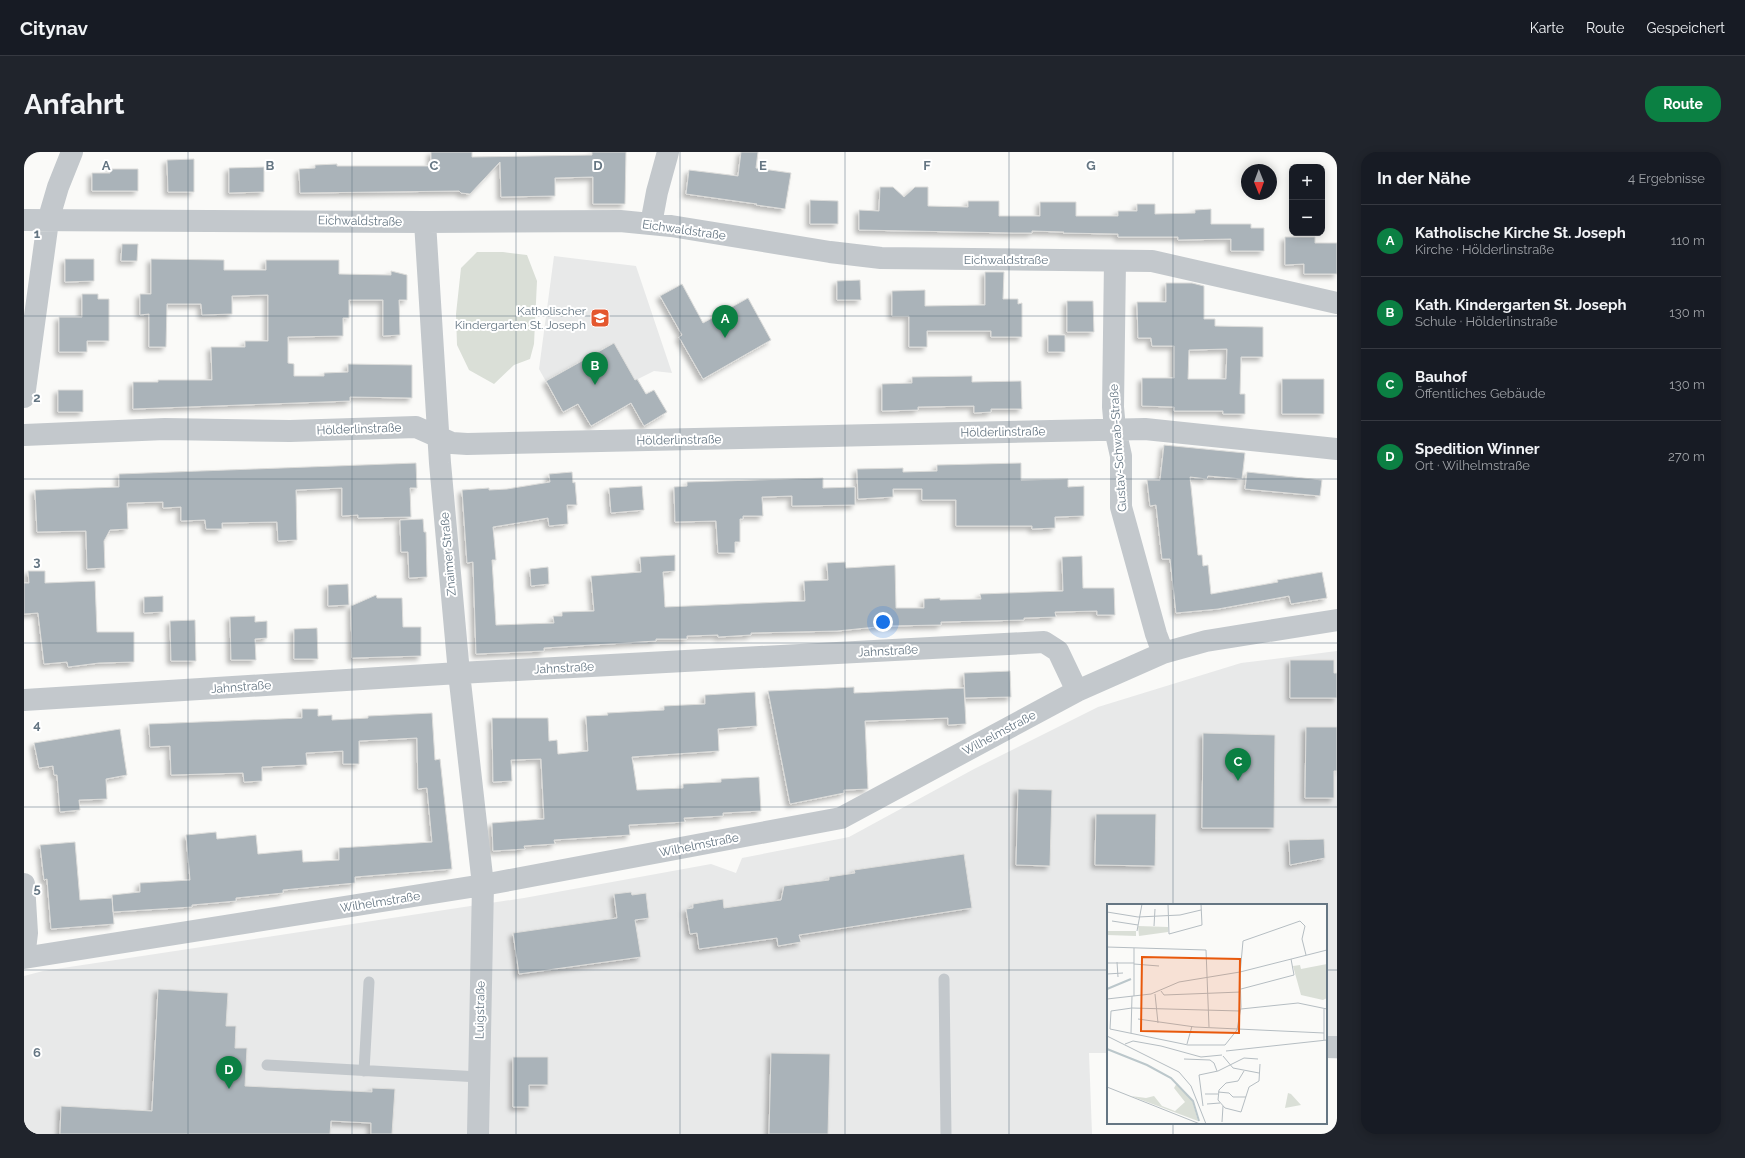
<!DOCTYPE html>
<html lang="de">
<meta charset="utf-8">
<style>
body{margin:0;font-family:Raleway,sans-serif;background:#20242c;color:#f1f3f6}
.controls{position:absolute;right:12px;top:12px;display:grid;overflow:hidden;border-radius:8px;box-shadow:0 2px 10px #0003}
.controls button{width:36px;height:36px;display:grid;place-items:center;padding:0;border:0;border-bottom:1px solid #363941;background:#171b24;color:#f1f3f6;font:20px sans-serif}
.compass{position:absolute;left:1217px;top:12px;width:36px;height:36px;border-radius:50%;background:#171b24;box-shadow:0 2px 10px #0003;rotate:179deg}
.you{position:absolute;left:859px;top:470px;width:14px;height:14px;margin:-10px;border:3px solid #fff;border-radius:50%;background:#1a73e8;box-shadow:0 0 0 6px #1a73e833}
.badge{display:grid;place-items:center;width:26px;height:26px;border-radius:50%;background:#0b8043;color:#fff;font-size:13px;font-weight:700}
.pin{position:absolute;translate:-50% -33px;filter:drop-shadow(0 1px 2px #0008)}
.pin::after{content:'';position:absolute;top:21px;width:14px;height:12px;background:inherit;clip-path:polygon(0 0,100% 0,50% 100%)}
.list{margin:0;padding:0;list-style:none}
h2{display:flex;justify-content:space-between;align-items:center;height:52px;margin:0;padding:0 16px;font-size:17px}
h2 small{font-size:13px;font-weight:400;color:#9ea1a6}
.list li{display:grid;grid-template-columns:26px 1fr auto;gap:12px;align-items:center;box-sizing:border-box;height:72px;padding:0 16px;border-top:1px solid #363941}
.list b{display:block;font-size:15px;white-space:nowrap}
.list p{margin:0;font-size:13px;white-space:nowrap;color:#9ea1a6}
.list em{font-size:13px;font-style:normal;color:#9ea1a6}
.map{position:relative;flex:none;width:1313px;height:982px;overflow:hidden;border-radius:16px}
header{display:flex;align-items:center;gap:24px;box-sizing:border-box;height:56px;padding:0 20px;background:#171b24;border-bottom:1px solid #363941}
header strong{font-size:19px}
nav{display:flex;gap:22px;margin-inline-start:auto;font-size:14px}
.intro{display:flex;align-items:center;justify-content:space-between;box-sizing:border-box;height:96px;padding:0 24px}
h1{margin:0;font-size:28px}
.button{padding:10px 18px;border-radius:16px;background:#0b8043;color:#fff;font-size:14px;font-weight:700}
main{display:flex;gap:24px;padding:0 24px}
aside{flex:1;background:#171b24;border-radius:16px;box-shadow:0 2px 10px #0003}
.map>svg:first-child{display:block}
.built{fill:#e8e9e9}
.green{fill:#dadfd7}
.building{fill:#aab3b9;stroke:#dcdcda;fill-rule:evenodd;filter:url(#shadow)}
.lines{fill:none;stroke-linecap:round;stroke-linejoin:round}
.service{stroke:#c3c8cc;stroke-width:11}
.minor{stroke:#c3c8cc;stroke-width:22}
.grid{fill:none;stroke:#657683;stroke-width:1;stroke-opacity:0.55}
.labels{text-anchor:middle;stroke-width:4;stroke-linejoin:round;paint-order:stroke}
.street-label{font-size:12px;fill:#657683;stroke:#fff}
.poi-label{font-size:12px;fill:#657683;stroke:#fff;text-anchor:end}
.inset-river{fill:none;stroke:#bbc7cb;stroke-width:2}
.inset-road{fill:none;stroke:#b5bdc2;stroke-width:1}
.view{fill:#e8590c;fill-opacity:0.15;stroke:#e8590c;stroke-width:2}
.inset-edge{fill:none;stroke:#657683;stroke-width:2}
.grid-label{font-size:13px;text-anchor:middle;font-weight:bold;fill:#657683;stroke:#fff;stroke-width:4;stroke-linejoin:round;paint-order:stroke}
</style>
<header>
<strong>Citynav</strong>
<nav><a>Karte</a><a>Route</a><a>Gespeichert</a></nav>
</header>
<div class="intro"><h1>Anfahrt</h1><a class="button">Route</a></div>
<main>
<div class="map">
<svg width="1313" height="982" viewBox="0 0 1313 982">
<defs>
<filter id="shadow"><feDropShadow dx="-3.5" dy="3.5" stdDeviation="2" flood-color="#0004"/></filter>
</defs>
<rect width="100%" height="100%" fill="#fafaf8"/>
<!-- built -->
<path class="built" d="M 530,104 L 612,114 L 648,221 L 630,219 L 614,227 L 622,242 L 567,274 L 554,252 L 539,260 L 515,217 Z
M 1313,499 L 1313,907 L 1302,906 L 1302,753 L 1084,753 L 1084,901 L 1065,901 L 1068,982 L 0,982 L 0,824 L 19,819 L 500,746 L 687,712 L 712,721 L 718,706 L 825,685 L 950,617 L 1074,555 L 1217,511 Z"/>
<!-- green -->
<path class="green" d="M 453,100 L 479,100 L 503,103 L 513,129 L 510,192 L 506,207 L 490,213 L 470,232 L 445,218 L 433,193 L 432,162 L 437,116 Z"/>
<!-- building -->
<path class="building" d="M 407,0 L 448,0 L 448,5 L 568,3 L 568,0 L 602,0 L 601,52 L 569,52 L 569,25 L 531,26 L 531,44 L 477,45 L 476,10 L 446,42 L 437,41 L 435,39 L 276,41 L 275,17 L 291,16 L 291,13 L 313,12 L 313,14 L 407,14 Z
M 717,0 L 734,0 L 732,16 L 767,21 L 761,57 L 732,53 L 733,52 L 662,42 L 665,18 L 714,24 Z
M 170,7 L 170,40 L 144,40 L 143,8 Z
M 240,15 L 240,40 L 205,41 L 205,16 Z
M 86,17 L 114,17 L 114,39 L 68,39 L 68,21 L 86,21 Z
M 856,35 L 869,35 L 880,45 L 891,35 L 904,35 L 904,54 L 944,55 L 944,49 L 975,49 L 975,64 L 1016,64 L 1016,50 L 1052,50 L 1052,64 L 1094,64 L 1094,59 L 1113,59 L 1113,52 L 1131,52 L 1131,62 L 1171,61 L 1171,58 L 1187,57 L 1187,72 L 1227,72 L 1227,76 L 1240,76 L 1240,99 L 1207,99 L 1207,87 L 1154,88 L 1154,85 L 1094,85 L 1094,82 L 1039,81 L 1040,80 L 1008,79 L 1008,81 L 990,81 L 835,78 L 835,58 L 855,59 Z
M 786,48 L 814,49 L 814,72 L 786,72 Z
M 1261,85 L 1291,85 L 1291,91 L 1313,91 L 1313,122 L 1280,122 L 1280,112 L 1261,113 Z
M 98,92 L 114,92 L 113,109 L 97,109 Z
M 41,107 L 70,107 L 70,129 L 41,130 Z
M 127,107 L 200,108 L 200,118 L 242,118 L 242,108 L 315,108 L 315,122 L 367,123 L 367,119 L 383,123 L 383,148 L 375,148 L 376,183 L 359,184 L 359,148 L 325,148 L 325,166 L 319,166 L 319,184 L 264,185 L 264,211 L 270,212 L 270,224 L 300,224 L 300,221 L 324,220 L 324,212 L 388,213 L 388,246 L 326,245 L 326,249 L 109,257 L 109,230 L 134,230 L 134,228 L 188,228 L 187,195 L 221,195 L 221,189 L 244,189 L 244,143 L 208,144 L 208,162 L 178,163 L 177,152 L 143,152 L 142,195 L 125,195 L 125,162 L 116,163 L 116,142 L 127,142 Z
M 961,120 L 980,120 L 979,147 L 994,147 L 994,152 L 998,151 L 998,185 L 967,185 L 967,179 L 903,179 L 903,195 L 885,195 L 885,164 L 868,164 L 868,139 L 901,138 L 901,154 L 961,153 Z
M 836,128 L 837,148 L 813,148 L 813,129 Z
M 1142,131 L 1168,131 L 1180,134 L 1180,167 L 1191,167 L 1191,174 L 1239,175 L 1239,205 L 1217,205 L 1216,242 L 1221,242 L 1221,262 L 1199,262 L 1199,259 L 1150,259 L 1150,255 L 1118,254 L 1118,226 L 1150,226 L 1150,194 L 1128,194 L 1127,186 L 1114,186 L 1113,150 L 1142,150 ZM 1203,197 L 1202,227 L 1164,227 L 1165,198 Z
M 658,132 L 679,171 L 724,146 L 747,188 L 679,227 L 655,185 L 658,183 L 636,144 Z
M 58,142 L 74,142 L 74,147 L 85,147 L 85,189 L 63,189 L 63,200 L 35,200 L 35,165 L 58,165 Z
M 1043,149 L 1069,149 L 1070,180 L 1043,180 Z
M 1024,183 L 1041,183 L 1041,200 L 1024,200 Z
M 590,191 L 611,228 L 613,227 L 622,242 L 630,238 L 643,260 L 620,274 L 607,251 L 567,274 L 554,252 L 539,260 L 522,229 Z
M 948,224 L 948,230 L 997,229 L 998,257 L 967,257 L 967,260 L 950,261 L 950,254 L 894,255 L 894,258 L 858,259 L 858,232 L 888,231 L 888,225 Z
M 1258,227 L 1300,227 L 1300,262 L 1258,262 Z
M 34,238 L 59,238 L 59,260 L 34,260 Z
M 1140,293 L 1221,301 L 1218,327 L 1184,324 L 1183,327 L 1166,325 L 1174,403 L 1178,403 L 1179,414 L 1184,413 L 1187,442 L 1254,430 L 1253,428 L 1298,420 L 1303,446 L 1267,452 L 1265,444 L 1194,457 L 1152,461 L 1146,407 L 1138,407 L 1132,353 L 1126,354 L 1123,328 L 1136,328 Z
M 392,311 L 393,336 L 386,336 L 387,365 L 334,366 L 334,363 L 318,364 L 318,336 L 272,338 L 273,388 L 254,389 L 253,370 L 198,371 L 198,377 L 182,377 L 181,368 L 157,369 L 157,355 L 139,356 L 139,350 L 103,351 L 104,377 L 86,378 L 80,389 L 81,416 L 63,417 L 62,379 L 13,380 L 11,338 L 95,335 L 95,322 Z
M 997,311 L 997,328 L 1044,327 L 1044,335 L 1060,334 L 1060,364 L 1031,365 L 1031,376 L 1008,377 L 1008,374 L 932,374 L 932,348 L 898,348 L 898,337 L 869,337 L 869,345 L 834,347 L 833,317 L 879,316 L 879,320 L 913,319 L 913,313 Z
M 548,320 L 549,331 L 551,330 L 553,353 L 543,353 L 544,372 L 525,374 L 524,366 L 469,375 L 472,408 L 468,408 L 472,473 L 530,471 L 529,464 L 538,464 L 538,460 L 570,459 L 567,424 L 617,420 L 616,405 L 651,403 L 651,419 L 639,420 L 641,455 L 781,449 L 780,429 L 804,428 L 803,411 L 821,410 L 822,416 L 871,413 L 872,456 L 900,456 L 900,447 L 916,446 L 916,448 L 957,447 L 956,442 L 1039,439 L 1038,405 L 1058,404 L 1059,436 L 1090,436 L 1091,463 L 1073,463 L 1073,459 L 1031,460 L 1032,465 L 1000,466 L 1000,468 L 917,470 L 917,473 L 862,474 L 813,479 L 727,481 L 727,483 L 694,485 L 694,483 L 663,484 L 663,487 L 632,487 L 632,489 L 520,496 L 520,499 L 452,502 L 449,410 L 443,411 L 438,338 L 465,336 L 465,338 L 483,337 L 526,330 L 525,322 Z
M 1223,320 L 1298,328 L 1296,344 L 1221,337 Z
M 799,326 L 799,336 L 831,335 L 831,353 L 768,354 L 768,344 L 738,345 L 739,364 L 719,364 L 719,367 L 716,367 L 716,390 L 711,390 L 711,401 L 694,401 L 692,369 L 651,370 L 650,335 L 663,334 L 663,330 Z
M 618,334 L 620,358 L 587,361 L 585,336 Z
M 399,367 L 400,380 L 402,380 L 403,425 L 385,426 L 384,400 L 377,400 L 376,368 Z
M 524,415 L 525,432 L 507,434 L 506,417 Z
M 4,419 L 21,419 L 21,431 L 71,429 L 73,480 L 110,480 L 110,510 L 75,511 L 44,515 L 43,510 L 20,512 L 14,461 L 0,462 L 0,431 L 5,431 Z
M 324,432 L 325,453 L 304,454 L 304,433 Z
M 352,443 L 353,446 L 378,446 L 379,475 L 397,475 L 397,504 L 328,506 L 327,454 Z
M 139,444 L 139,460 L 120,461 L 120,445 Z
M 231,464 L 231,470 L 243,469 L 243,486 L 231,487 L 232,508 L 207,508 L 206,465 Z
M 171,468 L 172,509 L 147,509 L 146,469 Z
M 293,476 L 294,507 L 270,507 L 270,477 Z
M 1266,508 L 1310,508 L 1310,521 L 1313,521 L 1313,546 L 1266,546 Z
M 986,519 L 987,545 L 941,546 L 940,521 Z
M 830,535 L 830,541 L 940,536 L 942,572 L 924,573 L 924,566 L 841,569 L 844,637 L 820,638 L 820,641 L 766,652 L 744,539 Z
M 731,540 L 733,574 L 694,577 L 695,599 L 608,605 L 613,638 L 659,636 L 659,632 L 697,630 L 697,627 L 735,625 L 737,659 L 699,661 L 699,664 L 660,666 L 661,670 L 605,673 L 606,683 L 530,688 L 531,692 L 500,694 L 501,697 L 469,699 L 468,671 L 520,667 L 517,607 L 487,608 L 488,629 L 469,630 L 468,566 L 524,566 L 525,589 L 533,588 L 534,602 L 564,599 L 562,564 L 584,563 L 583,561 L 640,558 L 640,554 L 681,552 L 681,543 Z
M 278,557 L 294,557 L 294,564 L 308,563 L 308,568 L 344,566 L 344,564 L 408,561 L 411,608 L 416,607 L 428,717 L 331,725 L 331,731 L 259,738 L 259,741 L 212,746 L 212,749 L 168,753 L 168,755 L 89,760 L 88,743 L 116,740 L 116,731 L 166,728 L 162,683 L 192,680 L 193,687 L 232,683 L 234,702 L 278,698 L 279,710 L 315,708 L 315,696 L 408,690 L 403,636 L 394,637 L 393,586 L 335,589 L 335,612 L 319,612 L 319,599 L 282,601 L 283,613 L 238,615 L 238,629 L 220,630 L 219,621 L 147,623 L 146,594 L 126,595 L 125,572 L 278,566 Z
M 1282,575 L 1313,575 L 1313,619 L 1310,619 L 1310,646 L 1281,646 Z
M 96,577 L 103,623 L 82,627 L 83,647 L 55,648 L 56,658 L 36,660 L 33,623 L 30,623 L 29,614 L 15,616 L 10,591 Z
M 1179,581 L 1251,583 L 1250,676 L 1178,676 Z
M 994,637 L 1028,638 L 1026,714 L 992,713 Z
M 1072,662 L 1132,662 L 1131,714 L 1071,713 Z
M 1300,687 L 1301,706 L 1266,713 L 1265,688 Z
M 51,690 L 56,748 L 88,746 L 90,772 L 27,777 L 23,727 L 20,728 L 16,693 Z
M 940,702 L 948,756 L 775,783 L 777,790 L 754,794 L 753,786 L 675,797 L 673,781 L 666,782 L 662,757 L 669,756 L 669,752 L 699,747 L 700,756 L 757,748 L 760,734 L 805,728 L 805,725 L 831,721 L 830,718 Z
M 607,740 L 608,743 L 622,741 L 625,766 L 611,768 L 617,805 L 495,822 L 489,781 L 593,766 L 590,742 Z
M 134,837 L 204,841 L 202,874 L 212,874 L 211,896 L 223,896 L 221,934 L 348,940 L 348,936 L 371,937 L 368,982 L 347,982 L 347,971 L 307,969 L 306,982 L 36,982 L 37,954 L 128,959 Z
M 747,901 L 806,902 L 804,982 L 745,982 Z
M 489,905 L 524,905 L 524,933 L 505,933 L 505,955 L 489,955 Z"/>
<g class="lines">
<!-- service -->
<path class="service" d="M 920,827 L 922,982
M 243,913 L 455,925
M 340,919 L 345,830"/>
<!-- minor -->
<path class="minor" d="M 0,68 L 401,70 L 596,69 L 647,74 L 806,100 L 857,106 L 1128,109 L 1313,151
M 401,70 L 416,311 L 435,521 L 459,733 L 454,982
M 627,72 L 633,40 L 644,0
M 1091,109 L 1089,255 L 1091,277 L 1097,304 L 1097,355 L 1132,482 L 1139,501
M 0,245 L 24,69 L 34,35 L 48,0
M 0,283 L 141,277 L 266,279 L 392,275 L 428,291 L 443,292 L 1121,277 L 1313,297
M 0,548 L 435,521 L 1020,490 L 1034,499 L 1053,539
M 0,732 L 3,781 L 0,806 L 459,733 L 817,666 L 1053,539 L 1139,501 L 1182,489 L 1313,468
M 1302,895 L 1313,895"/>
</g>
<!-- grid -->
<path class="grid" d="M 164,0 L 164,982M 328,0 L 328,982M 492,0 L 492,982M 656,0 L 656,982M 821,0 L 821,982M 985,0 L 985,982M 1149,0 L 1149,753M 0,164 L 1313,164M 0,327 L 1313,327M 0,491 L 1313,491M 0,655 L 1313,655M 0,818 L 1084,818M 1302,818 L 1313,818M 1149,971 L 1149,982"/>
<!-- icons -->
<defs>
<symbol id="school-square" viewBox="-11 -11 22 22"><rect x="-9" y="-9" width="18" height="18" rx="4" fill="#e4572e" stroke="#fff"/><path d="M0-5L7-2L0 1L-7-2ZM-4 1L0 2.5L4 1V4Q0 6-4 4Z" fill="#fff"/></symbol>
</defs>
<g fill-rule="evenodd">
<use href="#school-square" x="565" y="155" width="22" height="22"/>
</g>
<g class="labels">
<!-- street labels -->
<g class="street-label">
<text transform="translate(336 69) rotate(1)" y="4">Eichwaldstraße</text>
<text transform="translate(660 78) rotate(8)" y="4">Eichwaldstraße</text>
<text x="982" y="112">Eichwaldstraße</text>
<text transform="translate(335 277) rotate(-2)" y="4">Hölderlinstraße</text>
<text transform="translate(979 280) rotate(-1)" y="4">Hölderlinstraße</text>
<text transform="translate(655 288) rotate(-1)" y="4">Hölderlinstraße</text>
<text transform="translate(1094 296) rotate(-94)" y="4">Gustav-Schwab-Straße</text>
<text transform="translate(424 402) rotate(-95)" y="4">Znaimer Straße</text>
<text transform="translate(864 499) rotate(-3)" y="4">Jahnstraße</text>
<text transform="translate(540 516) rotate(-3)" y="4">Jahnstraße</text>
<text transform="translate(217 535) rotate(-4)" y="4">Jahnstraße</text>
<text transform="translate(975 581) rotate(-28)" y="4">Wilhelmstraße</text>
<text transform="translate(675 693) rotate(-11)" y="4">Wilhelmstraße</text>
<text transform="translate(356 750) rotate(-9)" y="4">Wilhelmstraße</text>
<text transform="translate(456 858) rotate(-89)" y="4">Luigstraße</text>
</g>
<!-- poi labels -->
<g class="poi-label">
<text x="562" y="163">Katholischer<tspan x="562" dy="14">Kindergarten St. Joseph</tspan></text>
</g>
</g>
<!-- overview -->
<g transform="translate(1083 752)">
<rect width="220" height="220" fill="#fafaf8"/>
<path d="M 31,22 L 61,23 L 61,28 L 32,32 ZM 0,27 L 29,27 L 29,32 L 0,31 ZM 220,60 L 220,94 L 216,96 L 194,91 L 186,62 L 193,61 L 194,65 ZM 70,179 L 85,196 L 91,217 L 24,192 L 39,194 L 47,192 L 55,202 L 68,207 L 78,198 L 67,184 ZM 181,189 L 184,190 L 194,201 L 178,204 Z" fill="#dadfd7"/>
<path class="inset-river" d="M 0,85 L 24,75M 0,145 L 40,161 L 64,174 L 86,197 L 92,217"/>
<path class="inset-road" d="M 61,0 L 62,30 L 95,21 L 94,0M 0,8 L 31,13 L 73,11 L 94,6M 5,17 L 31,21M 47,22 L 48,5M 30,27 L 35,0M 0,43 L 99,46 L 102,123M 10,58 L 11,73M 0,59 L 27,59M 27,60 L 52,62M 0,70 L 16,69M 134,85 L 187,71 L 184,55M 54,87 L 57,91 L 134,88M 48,90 L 51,119M 27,92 L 27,44M 0,95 L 44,90 L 72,78 L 133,68 L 220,46M 25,104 L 4,107 L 3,125 L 81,141 L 118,141 L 130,126 L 134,103 L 133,70 L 136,37 L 193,17 L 198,22 L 195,35 L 199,51M 25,104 L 133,107M 134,105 L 191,99 L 220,105M 31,115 L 88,123 L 217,129M 24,129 L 25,92M 0,132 L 72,168 L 84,182 L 99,220M 217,136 L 217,105M 18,140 L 26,137 L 54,142 L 94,153 L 115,151M 80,140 L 85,122M 119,147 L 220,136M 116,152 L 126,164 L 152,169M 77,155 L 103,156 L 107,159 L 110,167M 137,167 L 131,177 L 119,179 L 112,186 L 111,196 L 118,204 L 134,208 L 142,183 L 152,177 L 153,160M 0,183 L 93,220M 111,188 L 122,189 L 126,193 L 139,193M 98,190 L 111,190M 100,200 L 113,199M 96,202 L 92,171 L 111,167 L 137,154 L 151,155M 115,218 L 116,202"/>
<path class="view" d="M 35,53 L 133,55 L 132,129 L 34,127 Z"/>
<rect width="220" height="220" class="inset-edge"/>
</g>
<g class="grid-label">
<text x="82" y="18">A</text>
<text x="246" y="18">B</text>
<text x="410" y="18">C</text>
<text x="574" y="18">D</text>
<text x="739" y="18">E</text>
<text x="903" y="18">F</text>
<text x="1067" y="18">G</text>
<text x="13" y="86">1</text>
<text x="13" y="250">2</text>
<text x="13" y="414">3</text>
<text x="13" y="577">4</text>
<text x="13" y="741">5</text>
<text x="13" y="905">6</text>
</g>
</svg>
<div class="controls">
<button>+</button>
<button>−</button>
</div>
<svg class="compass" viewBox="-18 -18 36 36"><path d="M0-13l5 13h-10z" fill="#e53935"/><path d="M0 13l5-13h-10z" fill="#9ea1a6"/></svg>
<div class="you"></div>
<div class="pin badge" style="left:701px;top:186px">A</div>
<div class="pin badge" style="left:571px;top:233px">B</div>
<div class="pin badge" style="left:1214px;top:629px">C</div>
<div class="pin badge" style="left:205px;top:937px">D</div>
</div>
<aside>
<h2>In der Nähe<small>4 Ergebnisse</small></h2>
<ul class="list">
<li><span class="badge">A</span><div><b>Katholische Kirche St. Joseph</b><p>Kirche · Hölderlinstraße</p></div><em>110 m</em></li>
<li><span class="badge">B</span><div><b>Kath. Kindergarten St. Joseph</b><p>Schule · Hölderlinstraße</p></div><em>130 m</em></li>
<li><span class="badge">C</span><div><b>Bauhof</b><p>Öffentliches Gebäude</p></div><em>130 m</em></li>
<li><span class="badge">D</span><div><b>Spedition Winner</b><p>Ort · Wilhelmstraße</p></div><em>270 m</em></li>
</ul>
</aside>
</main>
